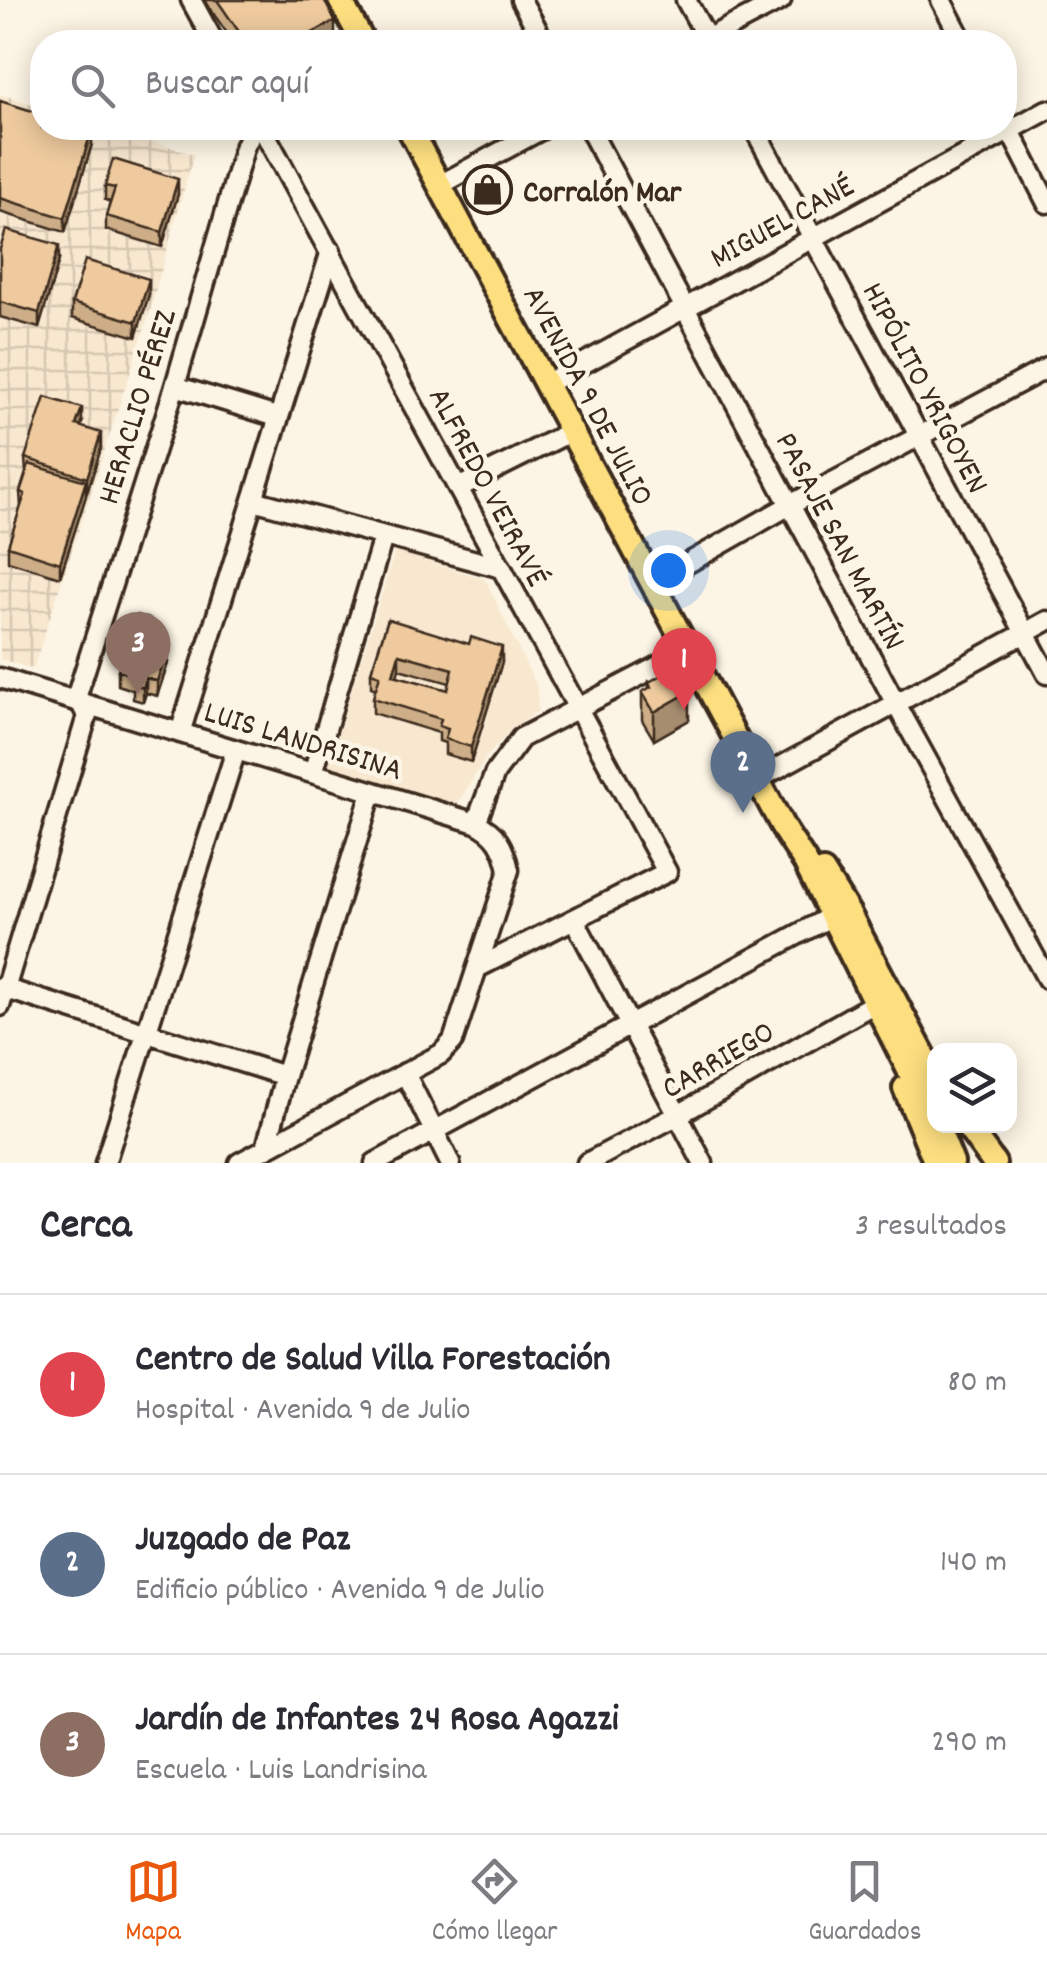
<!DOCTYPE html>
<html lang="es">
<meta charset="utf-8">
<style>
body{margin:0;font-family:Dekko,sans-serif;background:#f7f7f7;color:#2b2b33}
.controls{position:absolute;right:30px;bottom:30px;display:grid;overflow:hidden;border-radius:20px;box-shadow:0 5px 25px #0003}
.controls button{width:90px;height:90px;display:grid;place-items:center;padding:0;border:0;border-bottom:2px solid #e1e1e2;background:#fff;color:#2b2b33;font:50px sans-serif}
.you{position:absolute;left:668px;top:570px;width:35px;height:35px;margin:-25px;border:8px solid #fff;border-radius:50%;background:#1a73e8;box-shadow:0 0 0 15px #1a73e833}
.badge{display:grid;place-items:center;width:65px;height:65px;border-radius:50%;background:#ea580c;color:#fff;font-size:32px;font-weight:700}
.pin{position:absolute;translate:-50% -82px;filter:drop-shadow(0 2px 5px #0008)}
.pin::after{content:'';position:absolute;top:52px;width:35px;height:30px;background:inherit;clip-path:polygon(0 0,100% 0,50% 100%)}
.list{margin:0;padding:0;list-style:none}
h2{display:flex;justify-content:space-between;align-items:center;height:130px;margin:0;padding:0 40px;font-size:42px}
h2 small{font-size:32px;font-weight:400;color:#7c7c81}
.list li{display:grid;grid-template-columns:65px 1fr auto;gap:30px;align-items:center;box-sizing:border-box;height:180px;padding:0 40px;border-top:2px solid #e1e1e2}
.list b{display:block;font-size:38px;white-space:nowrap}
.list p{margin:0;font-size:32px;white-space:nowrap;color:#7c7c81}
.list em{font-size:32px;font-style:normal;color:#7c7c81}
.icon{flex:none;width:55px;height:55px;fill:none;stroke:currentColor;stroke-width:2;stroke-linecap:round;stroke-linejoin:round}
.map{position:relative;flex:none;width:1047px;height:1163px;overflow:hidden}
.search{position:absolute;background:#fff;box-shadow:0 5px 25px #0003;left:30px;right:30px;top:30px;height:110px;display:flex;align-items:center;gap:25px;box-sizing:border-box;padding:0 35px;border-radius:40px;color:#7c7c81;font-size:38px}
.sheet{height:670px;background:#fff}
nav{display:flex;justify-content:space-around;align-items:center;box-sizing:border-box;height:140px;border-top:2px solid #e1e1e2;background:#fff;font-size:28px;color:#7c7c81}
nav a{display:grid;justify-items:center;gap:5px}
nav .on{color:#ea580c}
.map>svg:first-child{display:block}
.built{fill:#f8e8d0}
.industrial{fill:url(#industrial-grid)}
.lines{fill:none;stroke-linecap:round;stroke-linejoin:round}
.minor-casing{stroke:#3b2a1e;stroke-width:25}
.major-casing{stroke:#3b2a1e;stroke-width:30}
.minor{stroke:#fcf5e5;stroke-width:18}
.major{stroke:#fddf80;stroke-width:22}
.wall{fill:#cdae88;stroke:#3b2a1e;stroke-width:2.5;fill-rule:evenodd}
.shaded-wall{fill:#a78d6f;stroke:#3b2a1e;stroke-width:2.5}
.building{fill:#eeca9e;stroke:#3b2a1e;stroke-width:2.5;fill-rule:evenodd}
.labels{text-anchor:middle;stroke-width:9;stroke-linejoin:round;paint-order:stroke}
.poi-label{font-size:32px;font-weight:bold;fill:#3b2a1e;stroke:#fcf5e5;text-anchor:start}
.street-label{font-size:32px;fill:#3b2a1e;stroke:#fcf5e5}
</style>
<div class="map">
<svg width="1047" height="1163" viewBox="0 0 1047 1163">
<defs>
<pattern id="industrial-grid" width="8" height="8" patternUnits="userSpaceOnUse" patternTransform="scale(2.5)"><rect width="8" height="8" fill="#f8e8d0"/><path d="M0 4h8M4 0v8" fill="none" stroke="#d6c7b2"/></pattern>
</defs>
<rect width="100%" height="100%" fill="#fcf5e5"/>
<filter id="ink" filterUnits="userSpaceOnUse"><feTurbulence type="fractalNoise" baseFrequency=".01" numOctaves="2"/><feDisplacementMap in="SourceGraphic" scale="20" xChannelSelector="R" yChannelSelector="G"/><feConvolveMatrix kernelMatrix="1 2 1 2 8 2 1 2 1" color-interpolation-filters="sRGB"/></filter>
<g filter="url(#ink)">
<!-- built -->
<path class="built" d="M 395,551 L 485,579 L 537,687 L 538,711 L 507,734 L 486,758 L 456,806 L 327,769 Z"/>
<!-- industrial -->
<path class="industrial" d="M 0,94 L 42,107 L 42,128 L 109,128 L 194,154 L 148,318 L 33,669 L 0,659 Z"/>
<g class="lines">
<defs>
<path id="minor" d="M 191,0 L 214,42
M 521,0 L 544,42
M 686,0 L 709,42
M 941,0 L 963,42
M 701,42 L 781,0
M 1006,123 L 1047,203
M 262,128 L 667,872 L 477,968
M 589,128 L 895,702 L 1047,979
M 754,128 L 1047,674
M 440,185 L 544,128
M 546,384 L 1047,110
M 175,386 L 277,417
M 458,488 L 572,431
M 253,500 L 498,567
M 653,583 L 790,505 L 1047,368
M 0,678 L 476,823 C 497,833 504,847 509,870 L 453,1041 L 441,1054 L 239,1163
M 180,733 L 331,251
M 313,773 L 383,537
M 758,779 L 1047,621
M 476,823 L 495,773 L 521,738 L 689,650
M 574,919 L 703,1163
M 0,987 L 285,1076
M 0,1006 L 87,716 L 77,695 L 175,386 L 245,145 L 255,128
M 405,1073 L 450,1163
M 266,1148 L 285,1076 L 372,792
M 105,1163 L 236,750
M 375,1163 L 830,917
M 587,1163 L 678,1115 L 875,1003"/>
<path id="major" d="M 340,0 L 363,42
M 409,128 L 785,831 L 805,862 L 934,1120
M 823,872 L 849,914 L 934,1075
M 905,1088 L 936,1163
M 937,1126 L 952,1163
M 967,1126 L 994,1163"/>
</defs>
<!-- minor casing -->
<use href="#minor" class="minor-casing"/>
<!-- major casing -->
<use href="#major" class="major-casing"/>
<!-- minor -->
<use href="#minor" class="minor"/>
<!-- major -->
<use href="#major" class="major"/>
</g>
<!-- wall -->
<path class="wall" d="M 204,0 L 324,0 L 335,41 L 332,42 L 233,42 Z
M 0,101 L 92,144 L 65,232 L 0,212 Z
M 105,186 L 178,194 L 162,247 L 106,230 L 106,216 L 110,202 L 105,200 Z
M 0,249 L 59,260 L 39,328 L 0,317 Z
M 149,294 L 136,337 L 72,318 L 72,303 Z
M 82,423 L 80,427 L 101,448 L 60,577 L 8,561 L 8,546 L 21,507 L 20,492 L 26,473 L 25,458 Z
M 388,619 L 502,662 L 471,762 L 445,754 L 445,743 L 439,741 L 439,733 L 373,713 L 373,698 L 376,689 L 371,687 L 371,672 ZM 399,669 L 450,683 L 448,690 L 397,676 Z
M 150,634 L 159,645 L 168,663 L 157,696 L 146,693 L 143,702 L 133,699 L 133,690 L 118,685 L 118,670 Z
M 649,682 L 689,720 L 654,740 L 642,720 L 642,692 L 649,688 Z"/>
<!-- shaded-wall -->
<path class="shaded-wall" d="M 335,21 L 335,41 L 332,42 L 295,42 Z
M 92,129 L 92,144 L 65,232 L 65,218 Z
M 178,179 L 178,194 L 162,247 L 162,232 Z
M 59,245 L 59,260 L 39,328 L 39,313 Z
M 149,279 L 149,294 L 136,337 L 136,322 Z
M 82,408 L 82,423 L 76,440 L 76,425 Z
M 101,433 L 101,448 L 87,493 L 87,478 Z
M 86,481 L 86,496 L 60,577 L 60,563 Z
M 502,647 L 502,662 L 471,762 L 471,747 Z
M 168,648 L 168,663 L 157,696 L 157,681 Z
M 399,654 L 399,669 L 393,689 L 393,675 Z
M 146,678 L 146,693 L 143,702 L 143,688 Z
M 689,692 L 689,720 L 654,740 L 654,712 Z"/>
<!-- building -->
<path class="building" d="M 217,0 L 324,0 L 335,21 L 295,42 L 246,42 Z
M 0,101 L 42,114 L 42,128 L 87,128 L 92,129 L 65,218 L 0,198 Z
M 113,159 L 178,179 L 162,232 L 106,216 L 115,188 L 105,186 Z
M 6,230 L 59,245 L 39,313 L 0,302 L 0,249 Z
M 85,260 L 149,279 L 136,322 L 72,303 Z
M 45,397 L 82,408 L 76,425 L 101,433 L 87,478 L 25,458 Z
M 29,464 L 86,481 L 60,563 L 8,546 L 25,494 L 20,492 Z
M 137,615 L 150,619 L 146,633 L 159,637 L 156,644 L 168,648 L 157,681 L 146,678 L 143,688 L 133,684 L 135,676 L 118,670 Z
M 388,619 L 469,644 L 471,637 L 502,647 L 471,747 L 445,739 L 448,729 L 439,726 L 441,719 L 373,698 L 380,675 L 371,672 ZM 399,654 L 453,669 L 448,690 L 393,675 Z
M 667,672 L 670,677 L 678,673 L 689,692 L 654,712 L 642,692 L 651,687 L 649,682 Z"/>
</g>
<!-- icons -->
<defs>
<symbol id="shop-ring" viewBox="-11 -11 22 22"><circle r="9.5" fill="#fcf5e5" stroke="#3b2a1e" stroke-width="1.5"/><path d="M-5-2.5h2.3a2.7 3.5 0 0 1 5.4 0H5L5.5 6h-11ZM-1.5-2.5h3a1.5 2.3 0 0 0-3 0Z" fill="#3b2a1e"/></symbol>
</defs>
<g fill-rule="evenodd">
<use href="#shop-ring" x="460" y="162" width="55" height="55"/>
</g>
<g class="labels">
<!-- poi labels -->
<g class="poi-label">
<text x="523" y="201">Corralón Mar</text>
</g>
<!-- street labels -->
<g class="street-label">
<text transform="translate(781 220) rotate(-29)" y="11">MIGUEL CANÉ</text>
<text transform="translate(927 387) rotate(62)" y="11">HIPÓLITO YRIGOYEN</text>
<text transform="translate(590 395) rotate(62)" y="11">AVENIDA 9 DE JULIO</text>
<text transform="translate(135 406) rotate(-73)" y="11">HERACLIO PÉREZ</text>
<text transform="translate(490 486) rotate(62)" y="11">ALFREDO VEIRAVÉ</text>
<text transform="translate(842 540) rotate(62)" y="11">PASAJE SAN MARTÍN</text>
<text transform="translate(304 739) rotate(17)" y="11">LUIS LANDRISINA</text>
<text transform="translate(717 1058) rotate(-30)" y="11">CARRIEGO</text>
</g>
</g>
</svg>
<div class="controls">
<button><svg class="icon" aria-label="layers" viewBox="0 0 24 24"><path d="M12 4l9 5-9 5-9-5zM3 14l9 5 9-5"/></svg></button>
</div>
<div class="you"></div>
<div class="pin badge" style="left:684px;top:710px;background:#e0444e">1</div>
<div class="pin badge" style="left:743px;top:813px;background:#5c6f8a">2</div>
<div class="pin badge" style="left:138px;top:694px;background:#8d6e63">3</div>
<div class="search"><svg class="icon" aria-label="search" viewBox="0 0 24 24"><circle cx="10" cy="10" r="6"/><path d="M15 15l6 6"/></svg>Buscar aquí</div>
</div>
<section class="sheet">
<h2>Cerca<small>3 resultados</small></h2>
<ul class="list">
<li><span class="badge" style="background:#e0444e">1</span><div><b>Centro de Salud Villa Forestación</b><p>Hospital · Avenida 9 de Julio</p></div><em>80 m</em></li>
<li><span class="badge" style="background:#5c6f8a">2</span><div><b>Juzgado de Paz</b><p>Edificio público · Avenida 9 de Julio</p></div><em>140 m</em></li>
<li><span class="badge" style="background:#8d6e63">3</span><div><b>Jardín de Infantes 24 Rosa Agazzi</b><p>Escuela · Luis Landrisina</p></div><em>290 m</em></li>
</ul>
</section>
<nav>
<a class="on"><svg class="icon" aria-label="map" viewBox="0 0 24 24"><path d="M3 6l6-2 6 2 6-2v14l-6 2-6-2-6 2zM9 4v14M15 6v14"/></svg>Mapa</a>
<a><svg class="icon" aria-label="directions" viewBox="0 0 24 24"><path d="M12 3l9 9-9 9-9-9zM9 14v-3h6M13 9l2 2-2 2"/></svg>Cómo llegar</a>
<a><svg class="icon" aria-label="saved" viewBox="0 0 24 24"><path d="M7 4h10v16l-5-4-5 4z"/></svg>Guardados</a>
</nav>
